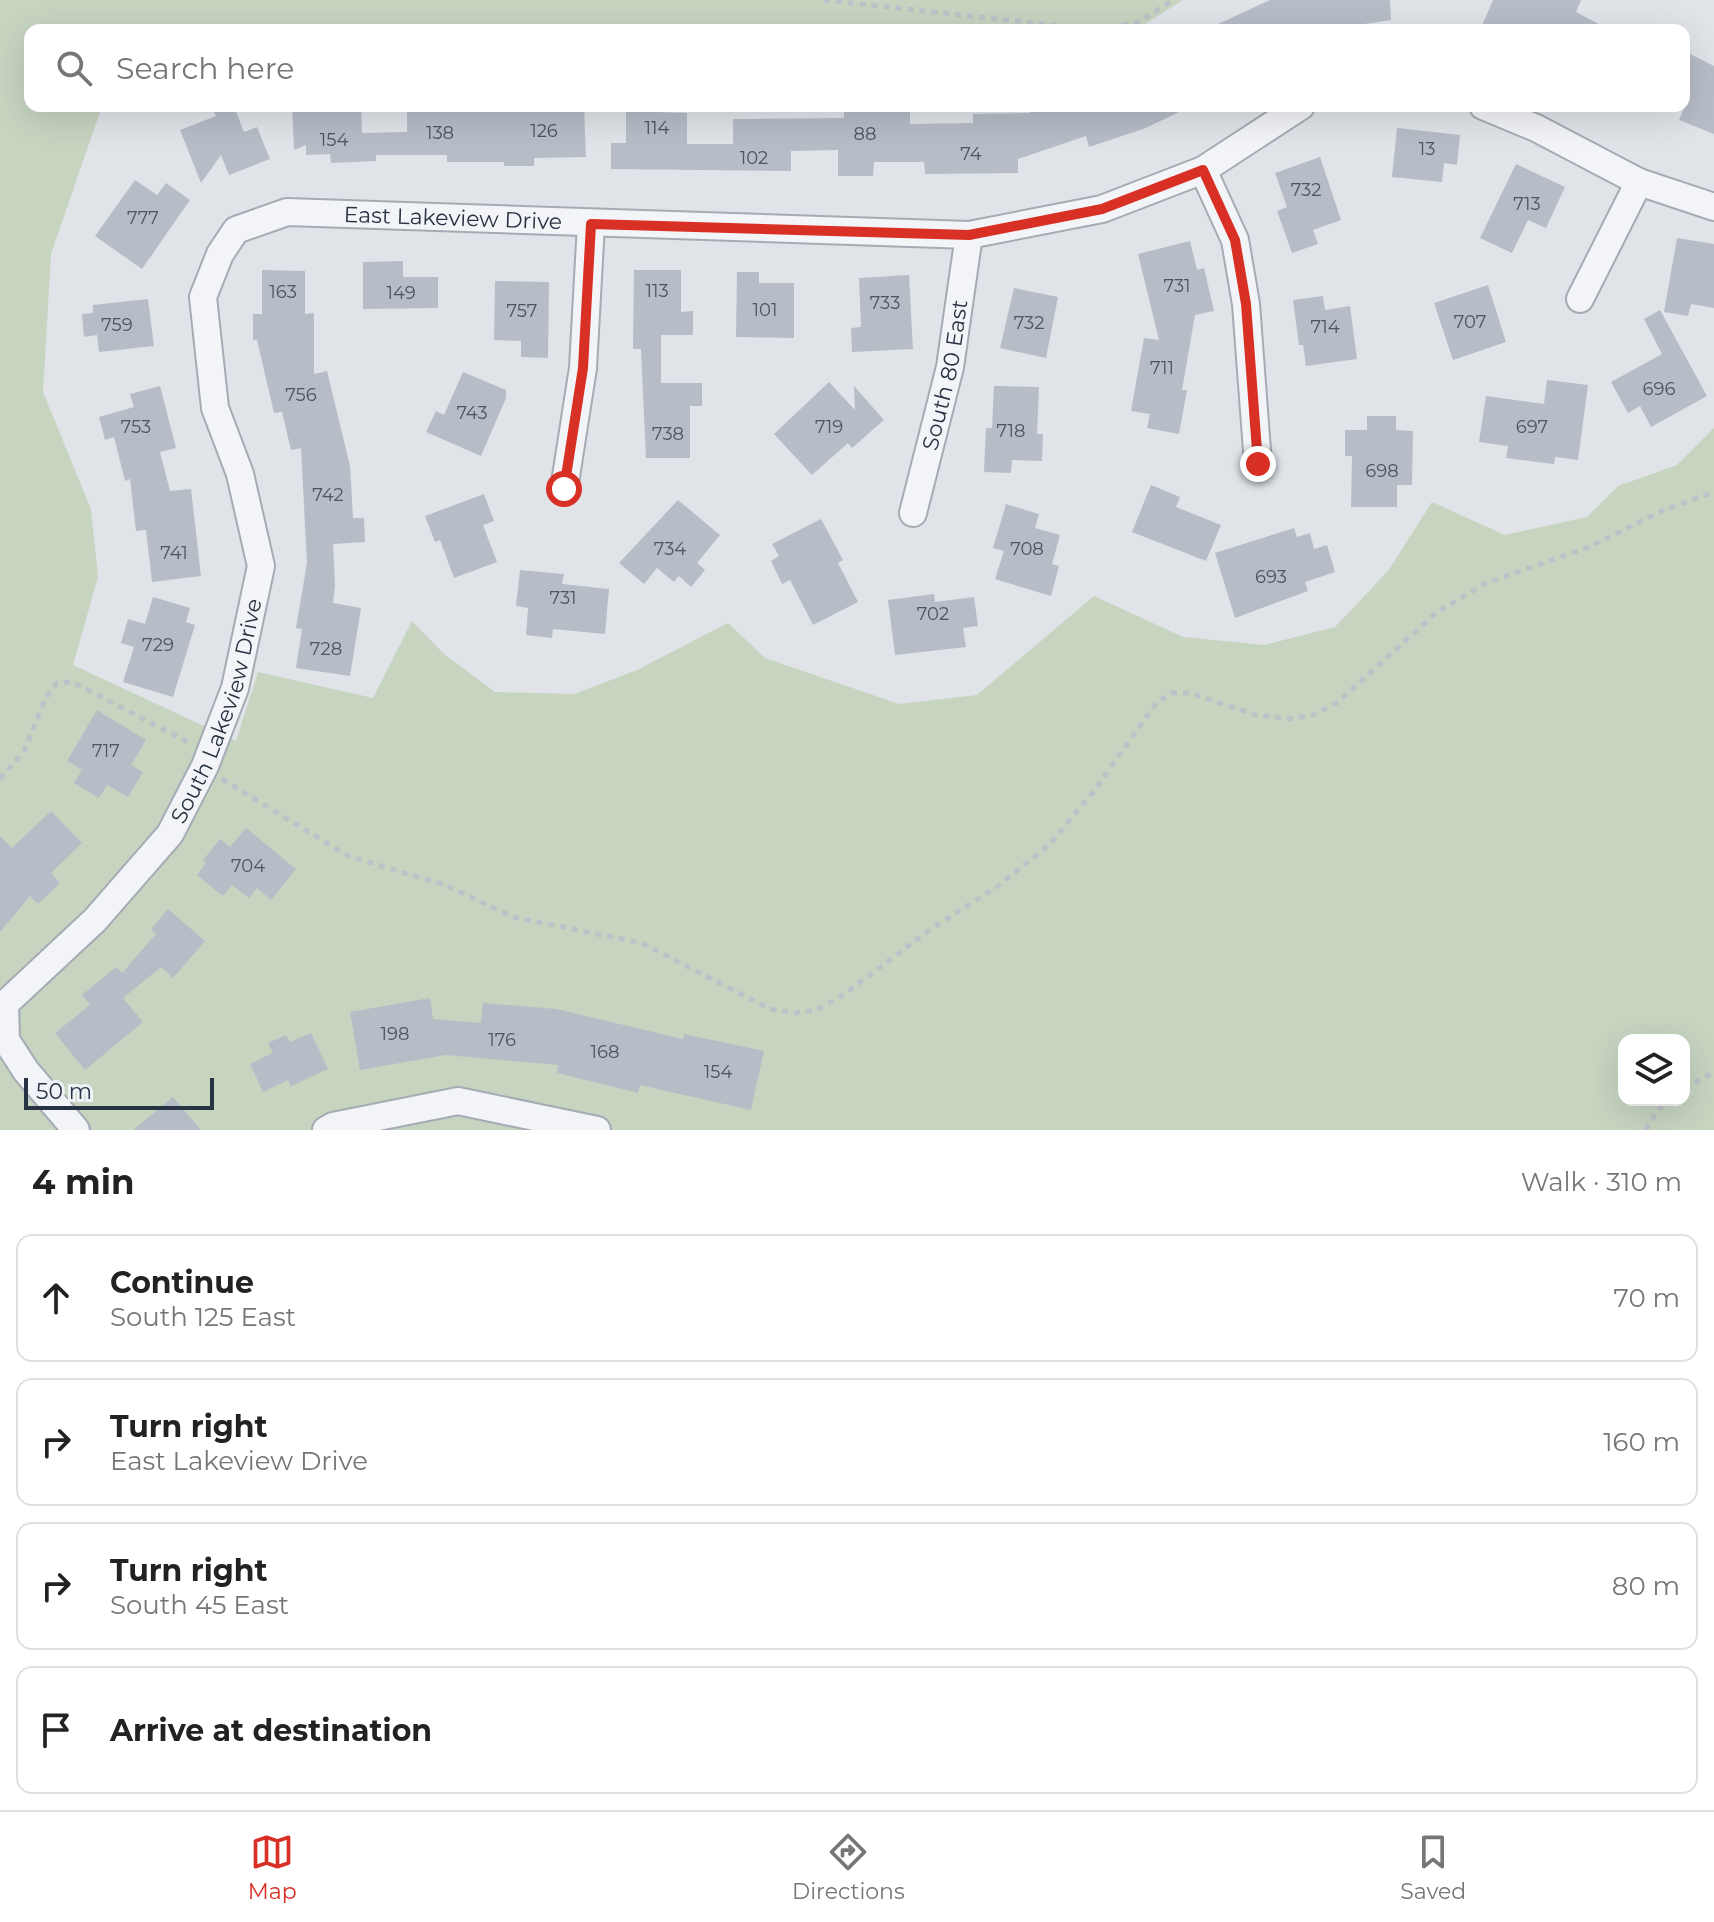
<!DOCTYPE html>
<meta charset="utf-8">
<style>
body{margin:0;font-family:Montserrat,sans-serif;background:#f2f2f2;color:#222}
.controls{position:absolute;right:24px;bottom:24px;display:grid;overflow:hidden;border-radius:16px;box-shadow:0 8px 32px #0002}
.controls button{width:72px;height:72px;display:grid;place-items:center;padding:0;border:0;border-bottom:2px solid #e0e0e0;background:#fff;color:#222;font:40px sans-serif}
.scale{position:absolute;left:24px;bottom:20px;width:190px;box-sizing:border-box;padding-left:8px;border:4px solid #273242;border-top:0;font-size:22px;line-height:28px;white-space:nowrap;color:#273242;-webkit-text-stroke:6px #eff3f7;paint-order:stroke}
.stop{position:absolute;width:24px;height:24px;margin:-18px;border:6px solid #d93025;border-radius:50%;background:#fff}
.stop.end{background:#d93025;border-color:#fff;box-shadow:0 2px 8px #0008}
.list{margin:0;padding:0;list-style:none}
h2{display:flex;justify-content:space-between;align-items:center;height:104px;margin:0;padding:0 32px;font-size:34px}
h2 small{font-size:26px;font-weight:400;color:#767676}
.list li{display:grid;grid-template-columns:52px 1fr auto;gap:24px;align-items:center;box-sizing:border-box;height:128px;margin:0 16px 16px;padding:0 16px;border:2px solid #e0e0e0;border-radius:16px}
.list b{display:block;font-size:30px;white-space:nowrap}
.list p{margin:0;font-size:26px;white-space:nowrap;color:#767676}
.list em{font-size:26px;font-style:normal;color:#767676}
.icon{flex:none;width:44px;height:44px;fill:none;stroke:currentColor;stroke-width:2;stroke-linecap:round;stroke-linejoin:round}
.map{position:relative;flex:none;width:1714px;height:1130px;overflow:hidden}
.search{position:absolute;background:#fff;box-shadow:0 8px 32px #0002;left:24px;right:24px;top:24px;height:88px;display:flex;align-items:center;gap:20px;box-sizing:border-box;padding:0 28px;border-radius:16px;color:#767676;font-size:30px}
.sheet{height:680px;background:#fff}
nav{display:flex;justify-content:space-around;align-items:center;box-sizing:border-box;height:112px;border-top:2px solid #e0e0e0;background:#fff;font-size:22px;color:#767676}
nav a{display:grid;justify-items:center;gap:4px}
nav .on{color:#d93025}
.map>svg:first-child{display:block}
.green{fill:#c6d4c0;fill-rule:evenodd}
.building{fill:#b6bdc7}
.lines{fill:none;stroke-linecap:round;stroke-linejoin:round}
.minor-casing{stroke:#a5abb4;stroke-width:30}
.path{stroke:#bec2c8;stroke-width:5;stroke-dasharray:6 6;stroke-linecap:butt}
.minor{stroke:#f3f4f7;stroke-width:26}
.route{stroke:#d93025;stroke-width:10}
.labels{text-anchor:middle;stroke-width:6;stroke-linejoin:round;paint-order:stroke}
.number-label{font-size:18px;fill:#4b5563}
.street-label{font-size:22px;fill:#273242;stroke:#eff3f7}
</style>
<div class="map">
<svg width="1714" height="1130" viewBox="0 0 1714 1130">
<rect width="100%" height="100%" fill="#e0e4e9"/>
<!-- green -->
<path class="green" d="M 0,0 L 1183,0 L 1136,30 L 30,30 L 30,106 L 102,106 L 51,254 L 43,392 L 91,509 L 98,577 L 73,665 L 236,741 L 258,672 L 373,698 L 412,621 L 444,654 L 495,692 L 574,694 L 637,670 L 728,623 L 765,658 L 899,704 L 977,695 L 1094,596 L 1183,637 L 1264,645 L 1335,627 L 1388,571 L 1432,502 L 1505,535 L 1587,517 L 1618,486 L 1677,465 L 1714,428 L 1714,1130 L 0,1130 ZM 1624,1040 L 1684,1040 L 1684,1100 L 1624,1100 Z"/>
<!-- building -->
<path class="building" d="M 1270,0 L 1390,0 L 1391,20 L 1325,30 L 1205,30 Z
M 1493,0 L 1581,0 L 1576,12 L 1610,30 L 1480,30 Z
M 1684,51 L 1714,66 L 1714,134 L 1679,120 L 1684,108 Z
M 224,106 L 234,106 L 244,132 L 257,127 L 270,159 L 229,175 L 221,155 L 201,183 L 180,130 L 216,116 L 213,110 Z
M 361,106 L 362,133 L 407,132 L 407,112 L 584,106 L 586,157 L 534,158 L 534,166 L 504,166 L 504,162 L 447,162 L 447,155 L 376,155 L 376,161 L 331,163 L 330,154 L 306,155 L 306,145 L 294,150 L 292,107 Z
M 844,106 L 910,106 L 910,124 L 973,123 L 973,114 L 1030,113 L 1028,106 L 1191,106 L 1146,128 L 1089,147 L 1086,136 L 1018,159 L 1018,173 L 925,174 L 924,162 L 874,162 L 873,176 L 838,176 L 838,150 L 791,151 L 791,171 L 611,169 L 611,143 L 626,143 L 626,111 L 687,113 L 687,144 L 733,144 L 733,119 L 844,118 Z
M 1397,128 L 1460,135 L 1457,165 L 1444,163 L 1442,182 L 1392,177 Z
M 1320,157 L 1341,220 L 1313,230 L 1318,244 L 1292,253 L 1277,211 L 1287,207 L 1275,173 Z
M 1516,164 L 1565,187 L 1546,228 L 1528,220 L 1512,253 L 1480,238 Z
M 135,180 L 157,195 L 166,183 L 190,200 L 142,269 L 95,236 Z
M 1677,238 L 1714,244 L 1714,308 L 1691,304 L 1688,316 L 1664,312 Z
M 1190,241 L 1197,270 L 1204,268 L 1214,311 L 1195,315 L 1182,390 L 1187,390 L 1179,434 L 1147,428 L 1150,414 L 1131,411 L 1144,338 L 1159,340 L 1138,254 Z
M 403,261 L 403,277 L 438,277 L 438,308 L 363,309 L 363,262 Z
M 262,270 L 305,271 L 305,314 L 314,313 L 314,374 L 327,371 L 350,466 L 353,518 L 364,518 L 365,542 L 333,544 L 335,586 L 333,603 L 361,608 L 350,676 L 296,668 L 302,629 L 296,628 L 307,563 L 301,448 L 291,450 L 282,412 L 274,413 L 257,340 L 253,340 L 253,314 L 262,314 Z
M 634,270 L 681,270 L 681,312 L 693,311 L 693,335 L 661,335 L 661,383 L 702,383 L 702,406 L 690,406 L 690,458 L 646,458 L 641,349 L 633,349 Z
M 737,272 L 759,272 L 759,283 L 794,283 L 794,338 L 736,337 Z
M 909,275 L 913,349 L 852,352 L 851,328 L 861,327 L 859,278 Z
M 495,281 L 549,282 L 548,358 L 521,357 L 521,341 L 494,340 Z
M 1488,285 L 1506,342 L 1453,360 L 1434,303 Z
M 1014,288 L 1058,297 L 1046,358 L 1000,348 Z
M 1323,296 L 1325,310 L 1350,306 L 1357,359 L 1306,366 L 1303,345 L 1299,345 L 1293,300 Z
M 148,299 L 154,346 L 99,352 L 97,335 L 84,337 L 82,314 L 93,313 L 93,305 Z
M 1660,310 L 1707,396 L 1651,427 L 1640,406 L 1628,413 L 1611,382 L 1662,354 L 1644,319 Z
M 463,372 L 506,390 L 506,398 L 481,456 L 426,432 L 436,411 L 444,415 Z
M 1547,380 L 1588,385 L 1578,460 L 1555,457 L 1554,464 L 1506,458 L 1508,446 L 1479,442 L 1486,396 L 1544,404 Z
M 829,382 L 855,410 L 854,386 L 884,420 L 852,448 L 848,443 L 812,475 L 774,434 Z
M 160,386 L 176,448 L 160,452 L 170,491 L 191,489 L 201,576 L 152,582 L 146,530 L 136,531 L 130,479 L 125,481 L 114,437 L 105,440 L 99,417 L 134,407 L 130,394 Z
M 994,386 L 1039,387 L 1037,434 L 1043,434 L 1042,461 L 1012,460 L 1011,473 L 984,472 L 986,428 L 992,428 Z
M 1367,416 L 1396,416 L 1396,430 L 1413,431 L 1412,485 L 1397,485 L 1397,507 L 1351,507 L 1352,456 L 1345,456 L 1345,430 L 1367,430 Z
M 1151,485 L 1180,497 L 1176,507 L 1221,525 L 1206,561 L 1132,532 Z
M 484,494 L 494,521 L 483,525 L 497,562 L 454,578 L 440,540 L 435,542 L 425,516 Z
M 678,500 L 720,535 L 697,563 L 705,570 L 691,587 L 679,576 L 674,582 L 657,568 L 644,584 L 619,563 Z
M 1006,504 L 1039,514 L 1035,528 L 1060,535 L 1052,564 L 1059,566 L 1051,596 L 995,579 L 1004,551 L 993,548 Z
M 821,519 L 843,560 L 838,563 L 858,602 L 813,625 L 790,580 L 782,584 L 771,561 L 779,556 L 772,544 Z
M 1294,528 L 1297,537 L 1310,533 L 1314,549 L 1327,545 L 1335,572 L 1305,582 L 1308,591 L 1235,618 L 1215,553 Z
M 520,570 L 564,574 L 562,584 L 609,589 L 605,634 L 553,629 L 552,638 L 526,635 L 528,608 L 516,606 Z
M 934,594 L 935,602 L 974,597 L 978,626 L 963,628 L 966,647 L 895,655 L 888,600 Z
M 153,597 L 190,608 L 186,622 L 195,625 L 173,697 L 123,682 L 134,647 L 121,643 L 128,619 L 145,624 Z
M 97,710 L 146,740 L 131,765 L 143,772 L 128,797 L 107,785 L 99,798 L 74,783 L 82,770 L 67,761 Z
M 51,811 L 82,843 L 51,873 L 60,883 L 38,904 L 30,896 L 0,932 L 0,836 L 12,848 Z
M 246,828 L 296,869 L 271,900 L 257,888 L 249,898 L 232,885 L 223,896 L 197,875 L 206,863 L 203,860 L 220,839 L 230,847 Z
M 168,909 L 205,941 L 173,978 L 161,967 L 123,998 L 143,1022 L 85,1070 L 55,1033 L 90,1005 L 82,995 L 116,967 L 122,973 L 156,934 L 151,929 Z
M 430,998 L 433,1019 L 481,1023 L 483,1003 L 556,1009 L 683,1039 L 684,1034 L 764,1051 L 751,1110 L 640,1085 L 638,1093 L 557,1073 L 558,1065 L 446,1055 L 360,1070 L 350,1012 Z
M 311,1033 L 328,1069 L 291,1086 L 288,1080 L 263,1092 L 250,1064 L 273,1053 L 268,1043 L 286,1035 L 290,1042 Z
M 173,1097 L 201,1130 L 133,1130 Z"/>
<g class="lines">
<defs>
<g id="minor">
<path d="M 1483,106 L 1536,128 L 1639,182 L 1714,207"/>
<path d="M 1203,170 L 1235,240 L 1246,304 L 1258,464"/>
<path d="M 1580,299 L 1639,182"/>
<path d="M 564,489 L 583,368 L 591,224"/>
<path id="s1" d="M 913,513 L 950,367 L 969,235"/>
<path id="s2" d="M 76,1130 L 26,1071 L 6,1040 L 5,1004 L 95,920 L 170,834 L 205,766 L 235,688 L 261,566 L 240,474 L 215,408 L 203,297 L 220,254 L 236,230 L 287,212 L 969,235 L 1102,209 L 1203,170 L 1301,106"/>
<path d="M 326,1130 L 333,1126 L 458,1101 L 597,1130"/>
</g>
</defs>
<!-- minor casing -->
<use href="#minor" class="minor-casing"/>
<!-- path -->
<path class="path" d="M 824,0 L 1098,30 L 1138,22 L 1173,0
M 0,779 L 24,751 L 46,697 L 57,683 L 72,682 L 188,742
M 222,779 L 348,856 L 445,885 L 513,917 L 642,943 L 770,1009 L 795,1013 L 817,1010 L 843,995 L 931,929 L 998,886 L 1050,844 L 1094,791 L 1157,702 L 1172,693 L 1190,693 L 1256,715 L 1289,719 L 1313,715 L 1338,702 L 1437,612 L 1486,583 L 1589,547 L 1664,510 L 1714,492
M 1684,1088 L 1714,1072
M 1646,1130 L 1658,1110 L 1669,1100"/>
<!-- minor -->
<use href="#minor" class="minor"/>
</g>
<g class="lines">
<!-- route -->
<path class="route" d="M 564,489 L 583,368 L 591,224 L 969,235 L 1102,209 L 1203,170 L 1235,240 L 1246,304 L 1258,464"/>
</g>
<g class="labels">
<!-- number labels -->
<g class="number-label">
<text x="657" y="134">114</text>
<text x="544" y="137">126</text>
<text x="440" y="139">138</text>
<text x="865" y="140">88</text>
<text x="334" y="146">154</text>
<text x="1427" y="155">13</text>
<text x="971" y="160">74</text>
<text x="754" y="164">102</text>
<text x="1306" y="196">732</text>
<text x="1527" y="210">713</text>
<text x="143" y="224">777</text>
<text x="1177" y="292">731</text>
<text x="657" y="297">113</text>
<text x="283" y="298">163</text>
<text x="401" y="299">149</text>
<text x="885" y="309">733</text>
<text x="765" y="316">101</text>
<text x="522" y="317">757</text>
<text x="1470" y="328">707</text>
<text x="1029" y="329">732</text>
<text x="117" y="331">759</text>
<text x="1325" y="333">714</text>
<text x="1162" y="374">711</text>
<text x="1659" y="395">696</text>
<text x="301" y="401">756</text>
<text x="472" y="419">743</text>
<text x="136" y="433">753</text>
<text x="829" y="433">719</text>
<text x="1532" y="433">697</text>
<text x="1011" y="437">718</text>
<text x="668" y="440">738</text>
<text x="1382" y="477">698</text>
<text x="328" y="501">742</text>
<text x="670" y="555">734</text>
<text x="1027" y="555">708</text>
<text x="174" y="559">741</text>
<text x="1271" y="583">693</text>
<text x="563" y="604">731</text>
<text x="933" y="620">702</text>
<text x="158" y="651">729</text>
<text x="326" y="655">728</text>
<text x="106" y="757">717</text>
<text x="248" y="872">704</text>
<text x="395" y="1040">198</text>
<text x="502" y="1046">176</text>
<text x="605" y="1058">168</text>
<text x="718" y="1078">154</text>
</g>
<!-- street labels -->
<g class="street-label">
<text dy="8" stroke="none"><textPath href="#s2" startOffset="1244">East Lakeview Drive</textPath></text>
<text dy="8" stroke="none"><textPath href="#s1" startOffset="142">South 80 East</textPath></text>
<text dy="8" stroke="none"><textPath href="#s2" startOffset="520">South Lakeview Drive</textPath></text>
</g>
</g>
</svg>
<div class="controls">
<button><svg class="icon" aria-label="layers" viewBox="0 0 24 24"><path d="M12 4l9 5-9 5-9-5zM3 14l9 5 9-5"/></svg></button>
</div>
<div class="scale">50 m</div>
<div class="stop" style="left:564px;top:489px"></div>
<div class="stop end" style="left:1258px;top:464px"></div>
<div class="search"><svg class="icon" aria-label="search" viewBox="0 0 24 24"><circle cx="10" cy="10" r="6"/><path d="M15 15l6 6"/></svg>Search here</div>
</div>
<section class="sheet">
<h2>4 min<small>Walk · 310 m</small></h2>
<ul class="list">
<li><svg class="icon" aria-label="ahead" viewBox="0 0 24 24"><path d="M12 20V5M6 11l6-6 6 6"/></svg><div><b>Continue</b><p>South 125 East</p></div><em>70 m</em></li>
<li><svg class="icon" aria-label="right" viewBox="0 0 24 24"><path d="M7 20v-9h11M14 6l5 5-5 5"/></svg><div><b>Turn right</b><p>East Lakeview Drive</p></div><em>160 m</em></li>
<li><svg class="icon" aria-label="right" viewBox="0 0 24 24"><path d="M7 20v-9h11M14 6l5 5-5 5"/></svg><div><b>Turn right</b><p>South 45 East</p></div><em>80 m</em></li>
<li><svg class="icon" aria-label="arrive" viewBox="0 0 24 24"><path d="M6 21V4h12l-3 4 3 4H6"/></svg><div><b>Arrive at destination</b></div></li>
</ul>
</section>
<nav>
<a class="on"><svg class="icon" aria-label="map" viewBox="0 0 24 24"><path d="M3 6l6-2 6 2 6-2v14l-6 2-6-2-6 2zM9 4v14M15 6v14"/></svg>Map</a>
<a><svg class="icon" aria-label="directions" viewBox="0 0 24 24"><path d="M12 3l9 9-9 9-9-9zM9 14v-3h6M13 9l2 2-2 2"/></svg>Directions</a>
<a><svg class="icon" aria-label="saved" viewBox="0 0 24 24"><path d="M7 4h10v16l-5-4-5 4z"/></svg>Saved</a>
</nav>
